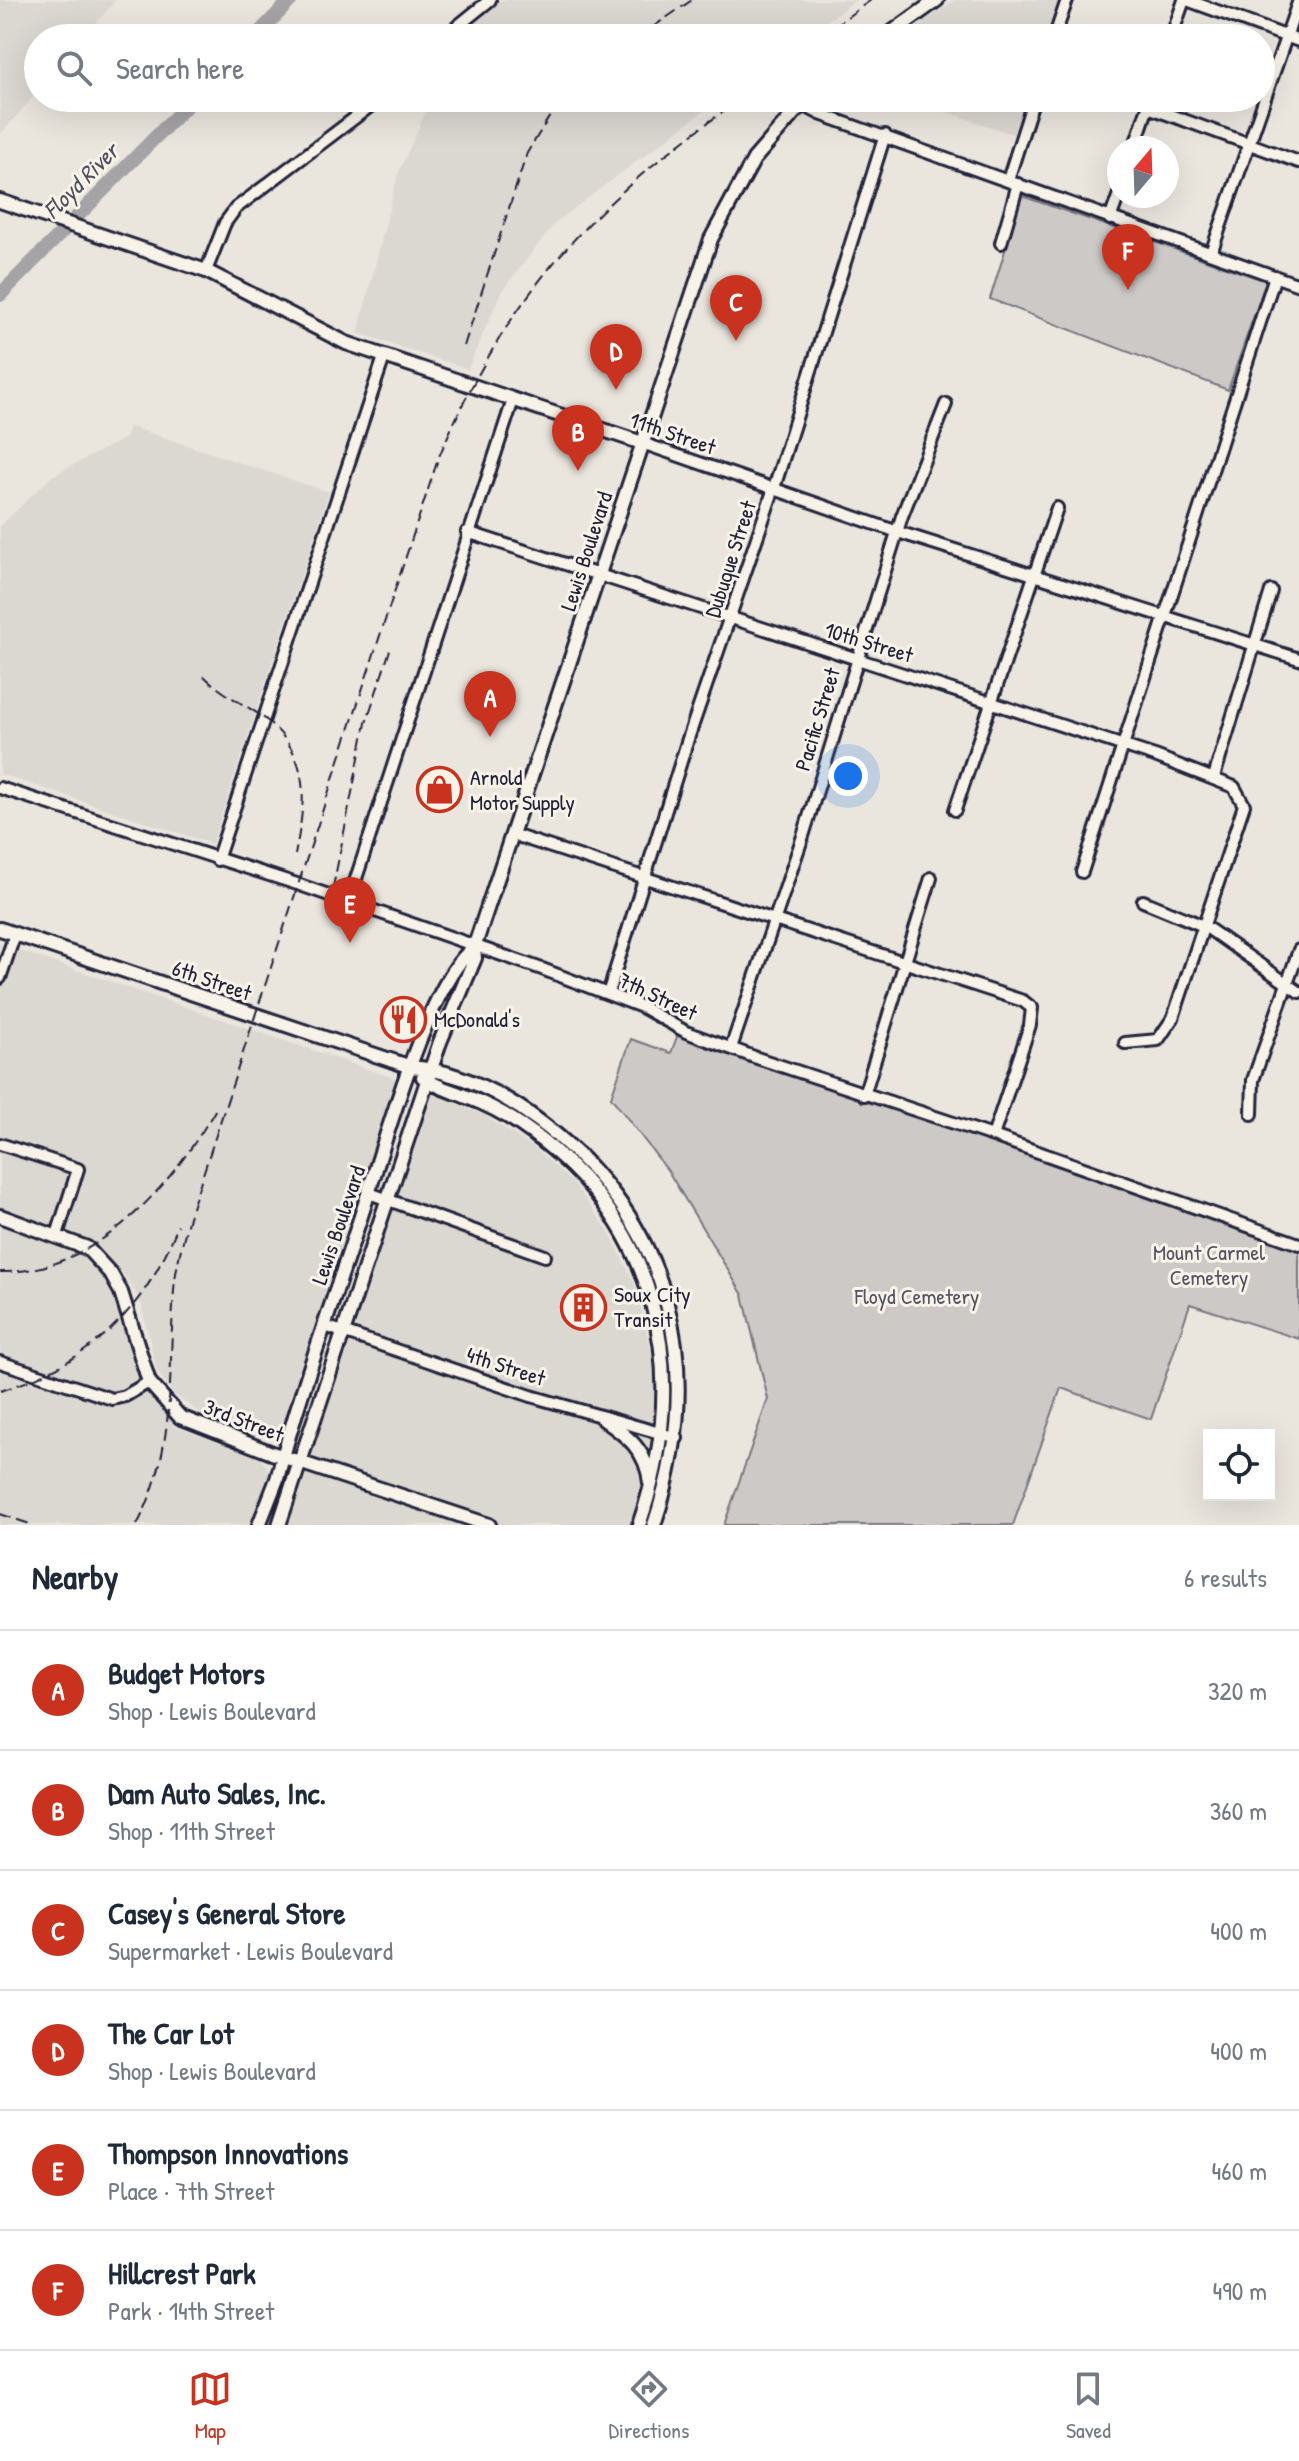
<!DOCTYPE html>
<meta charset="utf-8">
<style>
body{margin:0;font-family:"Patrick Hand",sans-serif;background:#f2f2f3;color:#1f2937}
.controls{position:absolute;right:24px;bottom:24px;display:grid;overflow:hidden;border-radius:0px;box-shadow:0 8px 32px #0002}
.controls button{width:72px;height:72px;display:grid;place-items:center;padding:0;border:0;border-bottom:2px solid #e0e1e3;background:#fff;color:#1f2937;font:40px sans-serif}
.compass{position:absolute;left:1107px;top:136px;width:72px;height:72px;border-radius:50%;background:#fff;box-shadow:0 8px 32px #0002;rotate:19deg}
.you{position:absolute;left:848px;top:776px;width:28px;height:28px;margin:-20px;border:6px solid #fff;border-radius:50%;background:#1a73e8;box-shadow:0 0 0 12px #1a73e833}
.badge{display:grid;place-items:center;width:52px;height:52px;border-radius:50%;background:#c8321e;color:#fff;font-size:26px;font-weight:700}
.pin{position:absolute;translate:-50% -66px;filter:drop-shadow(0 2px 4px #0008)}
.pin::after{content:'';position:absolute;top:42px;width:28px;height:24px;background:inherit;clip-path:polygon(0 0,100% 0,50% 100%)}
.list{margin:0;padding:0;list-style:none}
h2{display:flex;justify-content:space-between;align-items:center;height:104px;margin:0;padding:0 32px;font-size:34px}
h2 small{font-size:26px;font-weight:400;color:#747a83}
.list li{display:grid;grid-template-columns:52px 1fr auto;gap:24px;align-items:center;box-sizing:border-box;height:120px;padding:0 32px;border-top:2px solid #e0e1e3}
.list b{display:block;font-size:30px;white-space:nowrap}
.list p{margin:0;font-size:26px;white-space:nowrap;color:#747a83}
.list em{font-size:26px;font-style:normal;color:#747a83}
.icon{flex:none;width:44px;height:44px;fill:none;stroke:currentColor;stroke-width:2;stroke-linecap:round;stroke-linejoin:round}
.map{position:relative;flex:none;width:1299px;height:1525px;overflow:hidden}
.search{position:absolute;background:#fff;box-shadow:0 8px 32px #0002;left:24px;right:24px;top:24px;height:88px;display:flex;align-items:center;gap:20px;box-sizing:border-box;padding:0 28px;border-radius:44px;color:#747a83;font-size:30px}
.sheet{height:824px;background:#fff}
nav{display:flex;justify-content:space-around;align-items:center;box-sizing:border-box;height:112px;border-top:2px solid #e0e1e3;background:#fff;font-size:22px;color:#747a83}
nav a{display:grid;justify-items:center;gap:4px}
nav .on{color:#c8321e}
.map>svg:first-child{display:block}
.built{fill:#dbd8d2}
.green{fill:#cdc9c6;stroke:#787680;stroke-width:2}
.lines{fill:none;stroke-linecap:round;stroke-linejoin:round}
.river{stroke:#a6a3a6;stroke-width:14}
.minor-casing{stroke:#22223b;stroke-width:16}
.major-casing{stroke:#22223b;stroke-width:18}
.minor{stroke:#f7f3e8;stroke-width:10}
.major{stroke:#f7f3e8;stroke-width:12}
.rail{stroke:#22223b;stroke-width:2;stroke-dasharray:12 6;stroke-linecap:butt}
.labels{text-anchor:middle;stroke-width:6;stroke-linejoin:round;paint-order:stroke}
.street-label{font-size:22px;fill:#22223b;stroke:#f7f3e8}
.poi-label{font-size:22px;fill:#22223b;stroke:#f7f3e8;text-anchor:start}
.park-label{font-size:22px;fill:#555465;stroke:#f7f3e8}
.water-label{font-size:24px;font-style:italic;fill:#504f60;stroke:#f7f3e8}
</style>
<div class="map">
<svg width="1299" height="1525" viewBox="0 0 1299 1525">
<rect width="100%" height="100%" fill="#eae6de"/>
<filter id="ink" filterUnits="userSpaceOnUse"><feTurbulence type="fractalNoise" baseFrequency=".0125" numOctaves="2"/><feDisplacementMap in="SourceGraphic" scale="16" xChannelSelector="R" yChannelSelector="G"/><feConvolveMatrix kernelMatrix="1 2 1 2 8 2 1 2 1" color-interpolation-filters="sRGB"/></filter>
<g filter="url(#ink)">
<!-- built -->
<path class="built" d="M 0,0 L 116,0 L 83,38 L 38,38 L 38,91 L 0,135 Z
M 500,0 L 856,0 L 804,38 L 458,38 L 463,27 Z
M 954,0 L 1067,0 L 1054,38 L 902,38 Z
M 432,98 L 721,98 L 556,222 L 501,292 L 468,369 L 358,333 L 398,174 Z
M 928,98 L 1034,98 L 1021,137 L 935,108 Z
M 129,426 L 329,492 L 212,844 L 0,774 L 0,526 L 52,476 L 125,438 Z
M 0,944 L 397,1079 L 277,1438 L 202,1414 L 174,1395 L 157,1371 L 140,1300 L 122,1272 L 97,1247 L 62,1228 L 60,1233 L 0,1213 Z
M 432,1094 L 484,1115 L 536,1149 L 574,1184 L 608,1230 L 635,1284 L 654,1362 L 658,1428 L 633,1525 L 288,1525 Z
M 0,1224 L 74,1249 L 101,1269 L 116,1294 L 141,1381 L 175,1417 L 174,1426 L 259,1458 L 265,1464 L 270,1472 L 268,1484 L 251,1525 L 0,1525 Z"/>
<!-- green -->
<path class="green" d="M 1022,196 L 1266,281 L 1228,390 L 990,299 Z
M 678,1034 L 1299,1249 L 1299,1339 L 1190,1304 L 1151,1419 L 1061,1388 L 1013,1525 L 724,1525 L 768,1399 L 743,1295 L 668,1171 L 611,1097 L 631,1039 L 671,1053 Z"/>
<g class="lines">
<!-- river -->
<path class="river" d="M 254,38 L 291,0
M 0,295 L 194,98"/>
<defs>
<path id="minor" d="M 1187,0 L 1299,41
M 443,38 L 490,0
M 1054,38 L 1067,0
M 1171,38 L 1184,0
M 801,104 L 820,114 L 1299,285
M 1148,107 L 1299,162
M 1134,148 L 1151,98
M 1008,180 L 1034,98
M 1110,219 L 1119,194
M 1001,243 L 1018,184
M 1211,253 L 1299,0
M 206,271 L 225,223 L 236,208 L 381,98
M 642,443 L 898,532 L 1299,659
M 467,532 L 1155,756 L 1234,787 L 1244,805 L 1173,1018 L 1158,1040 L 1125,1043
M 1214,777 L 1271,591
M 0,788 L 297,884 L 542,969 L 642,1007 L 686,1032 L 757,1058 L 993,1136 L 1299,1244
M 955,810 L 1057,508
M 514,835 L 1023,1001 L 1032,1008 L 1030,1025 L 993,1136
M 217,860 L 384,357
M 1082,872 L 1275,276
M 1143,901 L 1206,927 L 1299,992
M 348,903 L 513,400
M 0,978 L 15,934
M 608,994 L 688,739 L 774,488 L 885,135
M 731,1048 L 804,833 L 902,516 L 946,404
M 864,1095 L 931,878
M 1252,1114 L 1253,1080 L 1299,950
M 0,1144 L 78,1169 L 57,1235
M 369,1193 L 545,1256
M 325,1326 L 531,1396 L 677,1438
M 0,1362 L 112,1399 L 125,1396 L 149,1382"/>
<path id="major" d="M 884,38 L 937,0
M 0,201 L 206,271 L 346,343 L 642,443
M 0,929 L 411,1067 C 457,1070 503,1094 539,1121 C 674,1222 706,1370 654,1525
M 423,1077 C 435,1087 453,1091 467,1097 C 486,1104 505,1114 521,1125 C 660,1220 692,1372 639,1525
M 0,1216 L 87,1248 L 111,1274 L 121,1292 L 149,1382 L 180,1417 L 272,1453 L 489,1525
M 602,1418 C 627,1436 647,1450 650,1483
M 259,1525 L 277,1479 C 300,1391 332,1305 360,1219 C 380,1160 428,979 474,948
M 279,1525 L 440,1042 L 475,958 L 474,948 L 711,239 L 754,159 L 807,98"/>
</defs>
<!-- minor casing -->
<use href="#minor" class="minor-casing"/>
<!-- major casing -->
<use href="#major" class="major-casing"/>
<!-- minor -->
<use href="#minor" class="minor"/>
<!-- major -->
<use href="#major" class="major"/>
<!-- rail -->
<path class="rail" d="M 637,38 L 692,0
M 818,38 L 871,0
M 464,346 L 527,153 L 561,98
M 204,676 C 221,693 240,702 260,715 C 313,754 306,798 295,855
M 329,907 L 366,723 L 391,647
M 0,1272 C 98,1273 172,1185 217,1107
M 0,1391 C 87,1364 145,1312 178,1225
M 0,1514 L 33,1525
M 137,1525 C 177,1449 168,1372 174,1290 C 176,1265 183,1241 189,1217 L 438,459 C 507,294 596,198 743,98"/>
</g>
</g>
<!-- icons -->
<defs>
<symbol id="shop-ring" viewBox="-11 -11 22 22"><circle r="9.5" fill="#f7f3e8" stroke="#c8321e" stroke-width="1.5"/><path d="M-5-2.5h2.3a2.7 3.5 0 0 1 5.4 0H5L5.5 6h-11ZM-1.5-2.5h3a1.5 2.3 0 0 0-3 0Z" fill="#c8321e"/></symbol>
<symbol id="restaurant-ring" viewBox="-11 -11 22 22"><circle r="9.5" fill="#f7f3e8" stroke="#c8321e" stroke-width="1.5"/><path d="M-5-6h1v4h1v-4h1v4h1v-4h1v5L-1.5 .5V6h-2V.5L-5-1ZM5-6V6H3V1.5H1.5Q1.5-4 5-6Z" fill="#c8321e"/></symbol>
<symbol id="building-ring" viewBox="-11 -11 22 22"><circle r="9.5" fill="#f7f3e8" stroke="#c8321e" stroke-width="1.5"/><path d="M-4-6H4V6H1V3H-1V6H-4ZM-2.5-4.3h1.7v1.8h-1.7ZM.8-4.3h1.7v1.8H.8ZM-2.5-1h1.7V.8h-1.7ZM.8-1h1.7V.8H.8Z" fill="#c8321e"/></symbol>
</defs>
<g fill-rule="evenodd">
<use href="#shop-ring" x="414" y="764" width="51" height="51"/>
<use href="#restaurant-ring" x="378" y="994" width="51" height="51"/>
<use href="#building-ring" x="558" y="1282" width="51" height="51"/>
</g>
<g class="labels">
<!-- street labels -->
<g class="street-label">
<text transform="translate(673 433) rotate(19)" y="8">11th Street</text>
<text transform="translate(586 551) rotate(-72)" y="8">Lewis Boulevard</text>
<text transform="translate(730 559) rotate(-72)" y="8">Dubuque Street</text>
<text transform="translate(869 642) rotate(17)" y="8">10th Street</text>
<text transform="translate(817 719) rotate(-73)" y="8">Pacific Street</text>
<text transform="translate(212 980) rotate(19)" y="8">6th Street</text>
<text transform="translate(658 996) rotate(25)" y="8">7th Street</text>
<text transform="translate(338 1225) rotate(-71)" y="8">Lewis Boulevard</text>
<text transform="translate(506 1366) rotate(18)" y="8">4th Street</text>
<text transform="translate(244 1420) rotate(21)" y="8">3rd Street</text>
</g>
<!-- poi labels -->
<g class="poi-label">
<text x="470" y="785">Arnold<tspan x="470" dy="25">Motor Supply</tspan></text>
<text x="434" y="1027">McDonald's</text>
<text x="614" y="1302">Soux City<tspan x="614" dy="25">Transit</tspan></text>
</g>
<!-- park labels -->
<g class="park-label">
<text x="1209" y="1260">Mount Carmel<tspan x="1209" dy="25">Cemetery</tspan></text>
<text x="917" y="1304">Floyd Cemetery</text>
</g>
<!-- water labels -->
<g class="water-label">
<text transform="translate(81 181) rotate(-45)" y="8">Floyd River</text>
</g>
</g>
</svg>
<div class="controls">
<button><svg class="icon" aria-label="locate" viewBox="0 0 24 24"><circle cx="12" cy="12" r="6"/><path d="M12 2v4M12 18v4M2 12h4M18 12h4"/></svg></button>
</div>
<svg class="compass" viewBox="-18 -18 36 36"><path d="M0-13l5 13h-10z" fill="#e53935"/><path d="M0 13l5-13h-10z" fill="#747a83"/></svg>
<div class="you"></div>
<div class="pin badge" style="left:490px;top:737px">A</div>
<div class="pin badge" style="left:578px;top:471px">B</div>
<div class="pin badge" style="left:736px;top:341px">C</div>
<div class="pin badge" style="left:616px;top:390px">D</div>
<div class="pin badge" style="left:350px;top:943px">E</div>
<div class="pin badge" style="left:1128px;top:290px">F</div>
<div class="search"><svg class="icon" aria-label="search" viewBox="0 0 24 24"><circle cx="10" cy="10" r="6"/><path d="M15 15l6 6"/></svg>Search here</div>
</div>
<section class="sheet">
<h2>Nearby<small>6 results</small></h2>
<ul class="list">
<li><span class="badge">A</span><div><b>Budget Motors</b><p>Shop · Lewis Boulevard</p></div><em>320 m</em></li>
<li><span class="badge">B</span><div><b>Dam Auto Sales, Inc.</b><p>Shop · 11th Street</p></div><em>360 m</em></li>
<li><span class="badge">C</span><div><b>Casey's General Store</b><p>Supermarket · Lewis Boulevard</p></div><em>400 m</em></li>
<li><span class="badge">D</span><div><b>The Car Lot</b><p>Shop · Lewis Boulevard</p></div><em>400 m</em></li>
<li><span class="badge">E</span><div><b>Thompson Innovations</b><p>Place · 7th Street</p></div><em>460 m</em></li>
<li><span class="badge">F</span><div><b>Hillcrest Park</b><p>Park · 14th Street</p></div><em>490 m</em></li>
</ul>
</section>
<nav>
<a class="on"><svg class="icon" aria-label="map" viewBox="0 0 24 24"><path d="M3 6l6-2 6 2 6-2v14l-6 2-6-2-6 2zM9 4v14M15 6v14"/></svg>Map</a>
<a><svg class="icon" aria-label="directions" viewBox="0 0 24 24"><path d="M12 3l9 9-9 9-9-9zM9 14v-3h6M13 9l2 2-2 2"/></svg>Directions</a>
<a><svg class="icon" aria-label="saved" viewBox="0 0 24 24"><path d="M7 4h10v16l-5-4-5 4z"/></svg>Saved</a>
</nav>
